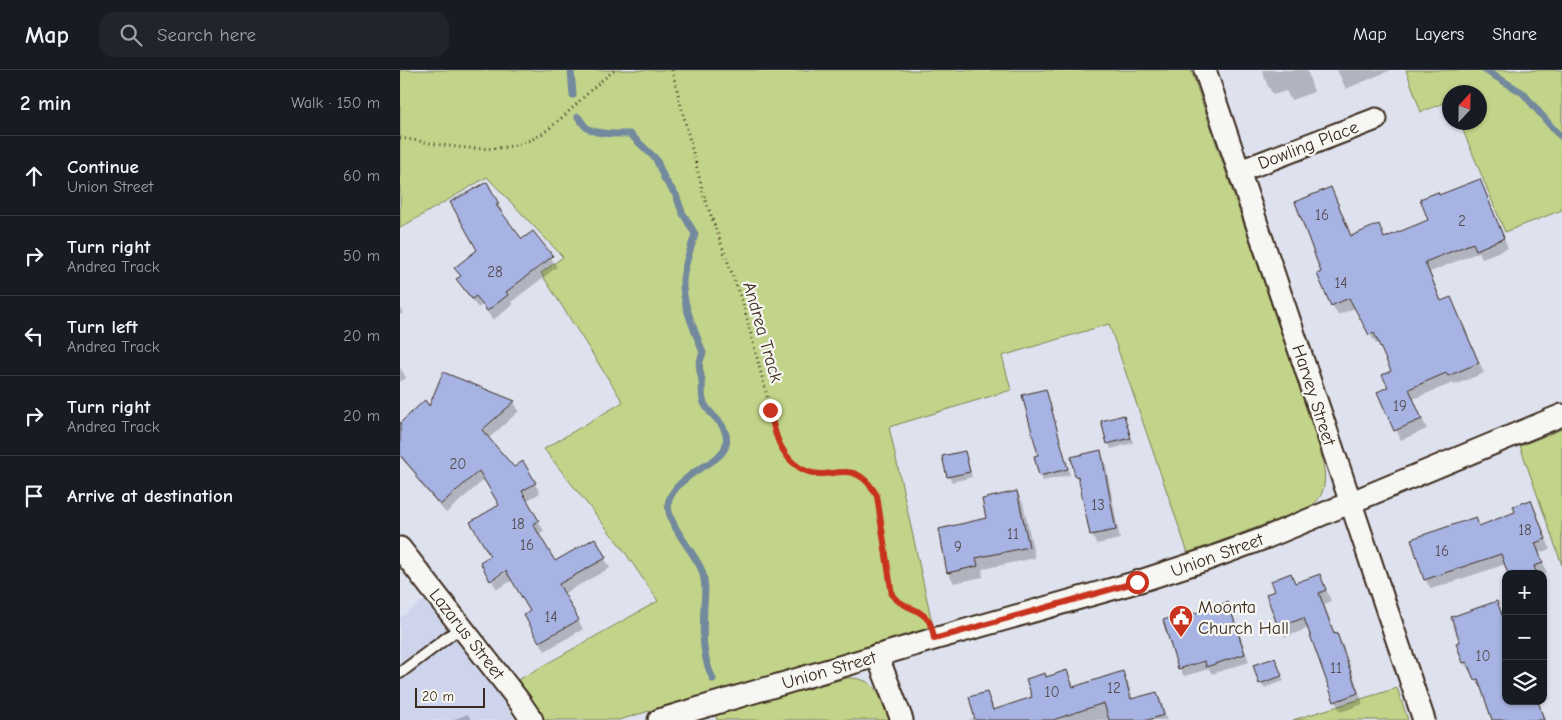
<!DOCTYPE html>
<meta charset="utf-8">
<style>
body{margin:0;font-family:"Comic Neue",sans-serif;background:#20242c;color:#f1f3f6}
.controls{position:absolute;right:15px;bottom:15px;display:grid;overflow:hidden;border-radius:10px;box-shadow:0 1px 4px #0004}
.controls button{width:45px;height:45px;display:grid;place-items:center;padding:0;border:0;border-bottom:1px solid #363941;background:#171b24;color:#f1f3f6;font:25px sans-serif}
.compass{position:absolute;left:1042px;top:15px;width:45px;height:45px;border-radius:50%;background:#171b24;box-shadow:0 1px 4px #0004;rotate:22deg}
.scale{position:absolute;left:15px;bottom:12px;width:70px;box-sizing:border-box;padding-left:5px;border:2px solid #3b2a1e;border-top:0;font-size:14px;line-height:18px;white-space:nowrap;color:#3b2a1e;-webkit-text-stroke:4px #f6f6f2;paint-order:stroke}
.stop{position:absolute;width:15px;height:15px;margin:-11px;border:4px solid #c8321e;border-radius:50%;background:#fff}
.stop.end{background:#c8321e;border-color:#fff;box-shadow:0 1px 5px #0008}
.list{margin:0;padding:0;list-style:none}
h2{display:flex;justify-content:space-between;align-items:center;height:65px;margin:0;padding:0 20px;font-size:21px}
h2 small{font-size:16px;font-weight:400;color:#9ea1a6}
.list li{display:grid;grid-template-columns:32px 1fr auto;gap:15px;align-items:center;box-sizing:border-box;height:80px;padding:0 20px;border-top:1px solid #363941}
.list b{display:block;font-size:19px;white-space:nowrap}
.list p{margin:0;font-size:16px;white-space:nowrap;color:#9ea1a6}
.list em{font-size:16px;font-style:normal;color:#9ea1a6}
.icon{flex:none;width:28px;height:28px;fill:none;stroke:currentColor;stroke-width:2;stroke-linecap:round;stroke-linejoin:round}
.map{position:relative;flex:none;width:1162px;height:650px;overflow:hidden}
header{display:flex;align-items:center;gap:30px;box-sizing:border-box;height:70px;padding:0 25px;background:#171b24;border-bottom:1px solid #363941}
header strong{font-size:24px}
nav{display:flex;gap:28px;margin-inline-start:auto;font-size:18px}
.search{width:350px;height:45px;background:#20242c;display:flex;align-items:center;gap:12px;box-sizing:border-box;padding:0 18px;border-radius:15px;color:#9ea1a6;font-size:19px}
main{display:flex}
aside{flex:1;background:#171b24}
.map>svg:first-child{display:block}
.built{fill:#cdd4eb}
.green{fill:#c2d489;stroke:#7e7f54}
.shadow{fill:#0003}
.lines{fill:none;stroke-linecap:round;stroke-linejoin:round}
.stream{stroke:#73899e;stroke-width:7}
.building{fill:#a6b3e3;stroke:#3b2a1e}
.lane-casing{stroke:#3b2a1e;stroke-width:14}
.street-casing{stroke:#3b2a1e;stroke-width:25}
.path{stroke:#3b2a1e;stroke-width:3;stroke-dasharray:1 4;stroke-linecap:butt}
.lane{stroke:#f6f6f2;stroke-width:10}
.street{stroke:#f6f6f2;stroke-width:21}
.route{stroke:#c8321e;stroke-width:6}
.labels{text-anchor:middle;stroke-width:4.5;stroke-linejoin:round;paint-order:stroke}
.number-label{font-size:15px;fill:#564c4f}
.street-label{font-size:18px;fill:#3b2a1e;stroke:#f6f6f2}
.poi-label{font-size:18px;fill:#3b2a1e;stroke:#f6f6f2;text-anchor:start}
</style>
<header>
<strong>Map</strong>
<div class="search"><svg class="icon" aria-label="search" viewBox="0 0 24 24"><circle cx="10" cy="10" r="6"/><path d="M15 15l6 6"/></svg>Search here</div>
<nav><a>Map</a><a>Layers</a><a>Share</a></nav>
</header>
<main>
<aside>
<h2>2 min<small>Walk · 150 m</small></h2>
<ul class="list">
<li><svg class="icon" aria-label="ahead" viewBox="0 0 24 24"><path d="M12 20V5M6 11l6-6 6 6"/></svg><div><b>Continue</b><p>Union Street</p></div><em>60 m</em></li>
<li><svg class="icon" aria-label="right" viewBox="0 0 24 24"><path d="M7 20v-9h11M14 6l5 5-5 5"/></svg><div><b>Turn right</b><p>Andrea Track</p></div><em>50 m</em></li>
<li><svg class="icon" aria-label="left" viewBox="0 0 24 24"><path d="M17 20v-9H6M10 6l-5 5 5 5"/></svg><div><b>Turn left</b><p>Andrea Track</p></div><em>20 m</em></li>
<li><svg class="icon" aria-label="right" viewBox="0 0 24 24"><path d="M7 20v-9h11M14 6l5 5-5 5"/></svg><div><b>Turn right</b><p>Andrea Track</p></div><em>20 m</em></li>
<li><svg class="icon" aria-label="arrive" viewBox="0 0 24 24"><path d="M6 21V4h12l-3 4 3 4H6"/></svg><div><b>Arrive at destination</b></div></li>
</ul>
</aside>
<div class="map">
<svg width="1162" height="650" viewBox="0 0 1162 650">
<rect width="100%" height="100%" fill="#dee2ee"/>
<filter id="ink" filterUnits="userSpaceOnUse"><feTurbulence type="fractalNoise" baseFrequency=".02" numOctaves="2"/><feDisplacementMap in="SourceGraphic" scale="10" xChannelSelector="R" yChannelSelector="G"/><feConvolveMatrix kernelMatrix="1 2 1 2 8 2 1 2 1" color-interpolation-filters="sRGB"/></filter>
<g filter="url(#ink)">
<!-- built -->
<path class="built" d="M 24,530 L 100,627 L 116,650 L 0,650 L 0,548 Z"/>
<!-- green -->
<path class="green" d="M 0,0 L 791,0 L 916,365 C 922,390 936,424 906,439 L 788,483 L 709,254 L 602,286 L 611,320 L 489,357 L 533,557 L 219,650 L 145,650 L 118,610 L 258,531 L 222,478 L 144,379 L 223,332 L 141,203 L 163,187 L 87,107 L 0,158 Z
M 1006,0 L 1162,0 L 1162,140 L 1105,162 L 1060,53 L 1080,52 L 1080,22 L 1050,22 L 1049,31 L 1021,42 Z
M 1162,359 L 1162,495 L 1120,376 Z
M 447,608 C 477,607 480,627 489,650 L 317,650 L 315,644 Z
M 997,618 L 1008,650 L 893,650 Z"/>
<!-- shadow -->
<path class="shadow" d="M 862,0 L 907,0 L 914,22 L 891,30 L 886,21 L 873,25 L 867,14 Z
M 937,0 L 991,0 L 946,19 Z
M 1079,110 L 1085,120 L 1108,178 L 1082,188 L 1079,182 L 1030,202 L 1042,232 L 1051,229 L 1056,238 L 1084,303 L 1054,315 L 1053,313 L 1013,329 L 1027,359 L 1001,370 L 979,322 L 989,318 L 992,302 L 980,272 L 976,274 L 955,238 L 938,245 L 932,235 L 923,202 L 930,119 L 936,128 L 952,167 L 978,156 L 985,169 L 1030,151 L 1039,126 Z
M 86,113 L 104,144 L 102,145 L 121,171 L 133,162 L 157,197 L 111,232 L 113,235 L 93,250 L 82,235 L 78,238 L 63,219 L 58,209 L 61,207 L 56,198 L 79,181 Z
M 0,237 L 4,243 L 0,245 Z
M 0,297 L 6,308 L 0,312 Z
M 645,321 L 648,326 L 670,405 L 643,411 L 640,406 L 640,386 Z
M 114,332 L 119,341 L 88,369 L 114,398 L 123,393 L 140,423 L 126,431 L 144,461 L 137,464 L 154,493 L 194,470 L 210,498 L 163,524 L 183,559 L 145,581 L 125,545 L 132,542 L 113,510 L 97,519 L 92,511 L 112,499 L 111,497 L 91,487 L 100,435 L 85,409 L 46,443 L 22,416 L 17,406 L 0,387 L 0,355 L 29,338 Z
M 724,346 L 726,351 L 733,373 L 711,379 L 709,374 L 702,352 Z
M 700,382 L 705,391 L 720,469 L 697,474 L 691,465 L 682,416 L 676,406 Z
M 564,383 L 567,388 L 572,407 L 552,412 L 549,407 Z
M 617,422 L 623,433 L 635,488 L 582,499 L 583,507 L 554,513 L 548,503 L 540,460 L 588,449 Z
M 1130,431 L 1136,441 L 1150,479 L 1139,483 L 1147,503 L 1143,504 L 1110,504 L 1106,494 L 1031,519 L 1025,509 L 1076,449 L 1080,457 L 1117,443 Z
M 891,505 L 896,514 L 919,505 L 925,516 L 931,531 L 924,534 L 936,565 L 943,575 L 963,634 L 941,642 L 935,631 L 909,558 L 885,567 L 879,557 L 867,525 L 877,522 Z
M 1143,519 L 1147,527 L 1143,529 Z
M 1096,532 L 1106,552 L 1106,631 L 1138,631 L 1145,650 L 1093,650 L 1082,619 L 1081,619 L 1072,601 L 1070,602 L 1064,593 L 1057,574 L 1062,572 Z
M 827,533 L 832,541 L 849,592 L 812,604 L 809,599 L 784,606 L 779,598 L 785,547 Z
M 874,589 L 884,611 L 864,618 L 861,613 Z
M 667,602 L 674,618 L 722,603 L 728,612 L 733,630 L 757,623 L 762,633 L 767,650 L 568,650 L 576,647 L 586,623 L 592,633 L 594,641 L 634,628 L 647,609 Z
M 68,644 L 71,650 L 52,650 Z"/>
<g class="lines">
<!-- stream -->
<path class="stream" d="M 171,0 L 173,25
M 1085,0 L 1123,23 L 1155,61 L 1162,67
M 178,47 C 181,50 183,55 186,57 C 194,65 219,64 230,64 L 256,89 L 265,110 L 276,125 L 282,142 L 295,164 C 291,179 284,195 283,210 C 282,235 295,260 303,283 C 296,299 301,299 302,312 C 303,322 300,329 307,338 C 313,347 324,353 326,365 C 331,388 301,395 288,407 C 280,413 272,421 269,430 C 263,451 295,482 302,501 C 306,513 305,523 304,535 C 303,563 301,584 313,609"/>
</g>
<!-- building -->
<path class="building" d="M 1080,109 L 1104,168 L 1076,180 L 1073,173 L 1025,192 L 1041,231 L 1051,227 L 1079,293 L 1048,306 L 1046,303 L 1009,319 L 1022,349 L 994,361 L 977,322 L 988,317 L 982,305 L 991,301 L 974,263 L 969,265 L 949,228 L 931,236 L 917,204 L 921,202 L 895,132 L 931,117 L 951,166 L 979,154 L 984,168 L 1028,150 L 1020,129 L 1038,122 L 1039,125 Z
M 87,112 L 99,134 L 96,135 L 122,169 L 133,161 L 153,186 L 106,222 L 108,225 L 87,241 L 76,226 L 72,229 L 56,209 L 61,206 L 54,198 L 77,180 L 50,132 Z
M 43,302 L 115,331 L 82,360 L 114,397 L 123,391 L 136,413 L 122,421 L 139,451 L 133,454 L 155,491 L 195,468 L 206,488 L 159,514 L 179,550 L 139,572 L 124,545 L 130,541 L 106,501 L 90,511 L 80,492 L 90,486 L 70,452 L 99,435 L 79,401 L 40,435 L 15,406 L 17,405 L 0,385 L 0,353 L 25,330 L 29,336 Z
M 646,319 L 668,399 L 639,406 L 634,386 L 638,385 L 622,325 Z
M 724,345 L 731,368 L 707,374 L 701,351 Z
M 701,380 L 716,460 L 690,465 L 678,406 L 675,407 L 671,387 Z
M 565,381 L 570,402 L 547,407 L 542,386 Z
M 617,421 L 629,477 L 576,488 L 578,496 L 547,503 L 539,459 L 586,448 L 582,429 Z
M 1131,430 L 1146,469 L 1135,473 L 1143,493 L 1134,496 L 1137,504 L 1108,504 L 1101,484 L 1024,510 L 1011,469 L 1076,447 L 1079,456 L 1115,442 L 1113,436 Z
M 891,503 L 895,513 L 920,504 L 926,520 L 919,523 L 934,564 L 937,563 L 958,623 L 934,632 L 904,548 L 878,557 L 866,524 L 875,521 L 871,511 Z
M 1097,531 L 1106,556 L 1106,631 L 1138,631 L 1144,650 L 1092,650 L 1078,609 L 1074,610 L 1067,592 L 1063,593 L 1056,573 L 1060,572 L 1051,547 Z
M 828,532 L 845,584 L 806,597 L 805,591 L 778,599 L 763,550 L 785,544 L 786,546 Z
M 875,588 L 882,606 L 859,614 L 853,595 Z
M 667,600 L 673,617 L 723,601 L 731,629 L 757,622 L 764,645 L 748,650 L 709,650 L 704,633 L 653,650 L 575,650 L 569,627 L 587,622 L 593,640 L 632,627 L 626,609 L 645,603 L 646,607 Z"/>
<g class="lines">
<defs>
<path id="lane" d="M 0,603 L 61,557"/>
<path id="street" d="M 805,0 L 1024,650
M 840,101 L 976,49
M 0,478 L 119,631 L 132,650
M 477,585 L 502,650
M 259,650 L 534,569 L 737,512 L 808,489 L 865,468 L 1162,345"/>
</defs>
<!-- lane casing -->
<use href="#lane" class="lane-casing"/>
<!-- street casing -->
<use href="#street" class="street-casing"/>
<!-- path -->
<path class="path" d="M 272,0 L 304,126 L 343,234 L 379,372 C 388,390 402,406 424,404 C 432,403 440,401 448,402 C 462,403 471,414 477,426 L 492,525 C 500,537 517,538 527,549
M 0,68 C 46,75 105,91 146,61 C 171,42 190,18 215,0"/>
<!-- lane -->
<use href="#lane" class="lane"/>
<!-- street -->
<use href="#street" class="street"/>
</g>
</g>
<g class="lines" filter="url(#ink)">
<!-- route -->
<path class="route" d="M 370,340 C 373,353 375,368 383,380 C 391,394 405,404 421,404 C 429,404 436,402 444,402 C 460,401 470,413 477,426 L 492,525 C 501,538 519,537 528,550 C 532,555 533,562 534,569 L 737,512"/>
</g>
<!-- icons -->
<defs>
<symbol id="civic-pin" viewBox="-11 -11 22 30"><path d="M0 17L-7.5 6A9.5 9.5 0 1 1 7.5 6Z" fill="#c8321e" stroke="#f6f6f2"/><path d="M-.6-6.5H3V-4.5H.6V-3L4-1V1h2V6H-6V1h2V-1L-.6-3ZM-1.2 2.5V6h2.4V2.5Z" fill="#fff"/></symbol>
</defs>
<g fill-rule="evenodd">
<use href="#civic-pin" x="767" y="533" width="28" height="38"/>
</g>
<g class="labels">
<!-- number labels -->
<g class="number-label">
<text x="922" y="150">16</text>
<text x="1062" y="156">2</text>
<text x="95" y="207">28</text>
<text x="941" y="218">14</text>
<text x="1000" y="341">19</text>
<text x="58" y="399">20</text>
<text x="698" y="440">13</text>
<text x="118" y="459">18</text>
<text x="1125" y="465">18</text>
<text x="613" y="469">11</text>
<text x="127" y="480">16</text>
<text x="558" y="482">9</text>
<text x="1042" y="486">16</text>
<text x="151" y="552">14</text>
<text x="1083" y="591">10</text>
<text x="936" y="603">11</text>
<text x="714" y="623">12</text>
<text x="652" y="627">10</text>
</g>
<!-- street labels -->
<g class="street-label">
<text transform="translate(908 75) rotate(-21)" y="6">Dowling Place</text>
<text transform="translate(363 262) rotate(74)" y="6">Andrea Track</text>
<text transform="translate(914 325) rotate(72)" y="6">Harvey Street</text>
<text transform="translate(817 485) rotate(-20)" y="6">Union Street</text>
<text transform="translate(67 564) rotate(52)" y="6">Lazarus Street</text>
<text transform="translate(429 600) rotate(-16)" y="6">Union Street</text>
</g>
<!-- poi labels -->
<g class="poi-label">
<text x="798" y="543">Moonta<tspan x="798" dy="21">Church Hall</tspan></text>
</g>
</g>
</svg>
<div class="controls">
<button>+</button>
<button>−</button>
<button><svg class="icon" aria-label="layers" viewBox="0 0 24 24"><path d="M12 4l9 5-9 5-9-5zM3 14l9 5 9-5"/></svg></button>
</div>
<svg class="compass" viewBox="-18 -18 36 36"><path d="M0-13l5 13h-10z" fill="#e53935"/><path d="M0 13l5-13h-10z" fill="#9ea1a6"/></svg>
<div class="scale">20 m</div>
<div class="stop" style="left:737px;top:512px"></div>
<div class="stop end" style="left:370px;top:340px"></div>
</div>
</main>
